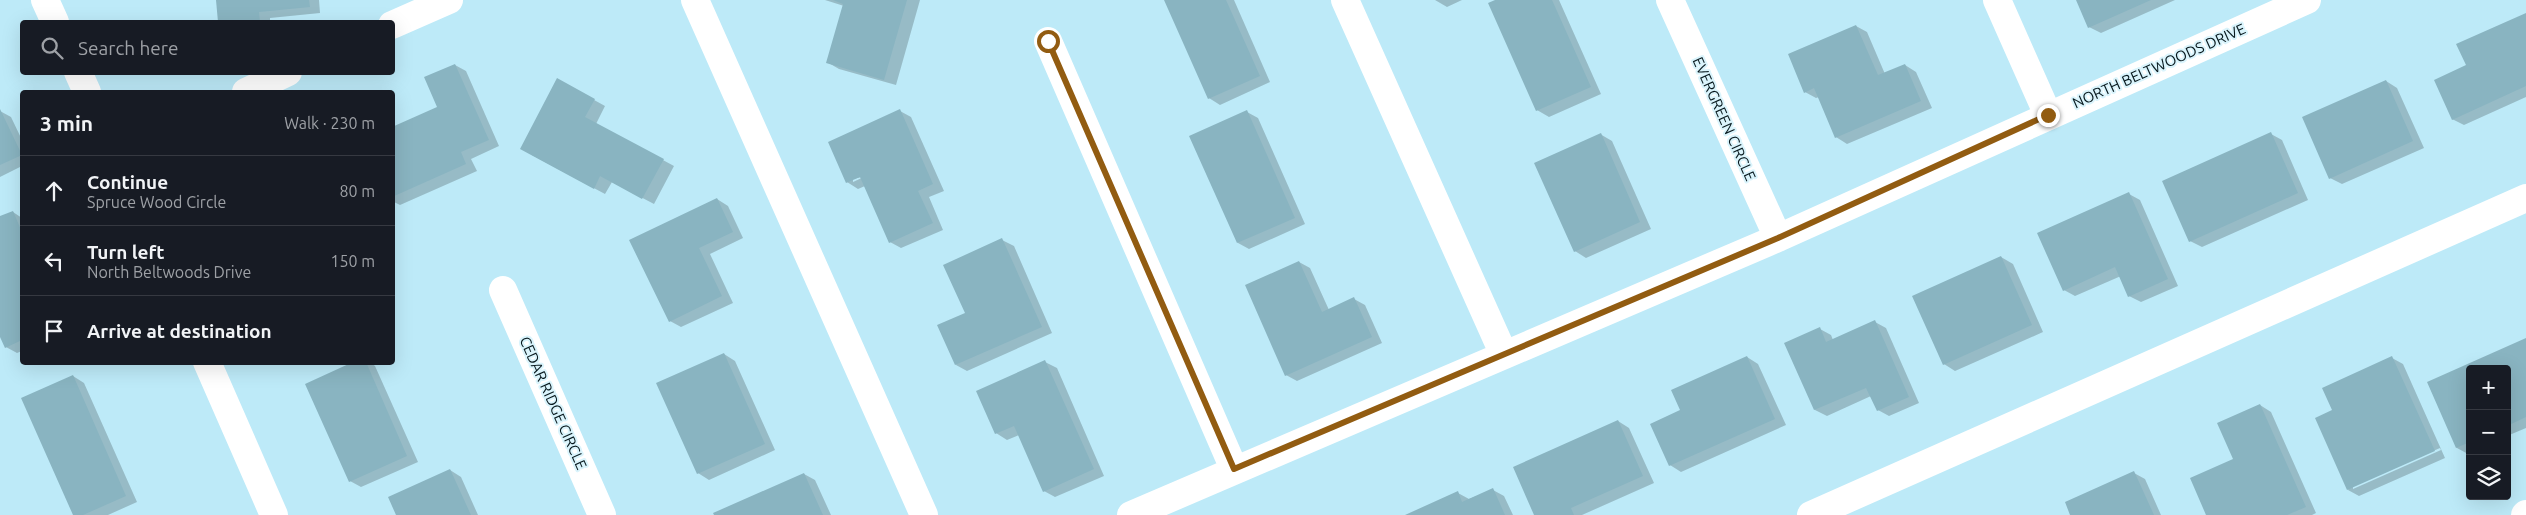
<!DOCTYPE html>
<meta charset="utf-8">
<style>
body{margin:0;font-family:Ubuntu,sans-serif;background:#20242c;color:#f1f3f6}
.controls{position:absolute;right:15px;bottom:15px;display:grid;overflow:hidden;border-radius:5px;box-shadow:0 5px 20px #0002}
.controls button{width:45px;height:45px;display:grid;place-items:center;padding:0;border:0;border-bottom:1px solid #363941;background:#171b24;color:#f1f3f6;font:25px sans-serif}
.stop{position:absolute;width:15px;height:15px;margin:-11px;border:4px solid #925c11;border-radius:50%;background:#fff}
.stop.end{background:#925c11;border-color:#fff;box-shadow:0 1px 5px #0008}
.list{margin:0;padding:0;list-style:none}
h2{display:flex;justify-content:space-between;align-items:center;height:65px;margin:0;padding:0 20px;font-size:21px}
h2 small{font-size:16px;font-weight:400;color:#9ea1a6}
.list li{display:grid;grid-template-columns:32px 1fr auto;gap:15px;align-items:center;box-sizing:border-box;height:70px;padding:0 20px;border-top:1px solid #363941}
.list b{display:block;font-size:19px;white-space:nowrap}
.list p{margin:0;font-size:16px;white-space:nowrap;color:#9ea1a6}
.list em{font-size:16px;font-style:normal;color:#9ea1a6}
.icon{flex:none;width:28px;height:28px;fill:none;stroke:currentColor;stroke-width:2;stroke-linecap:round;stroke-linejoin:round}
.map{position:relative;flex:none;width:2526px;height:515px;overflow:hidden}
.search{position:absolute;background:#171b24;box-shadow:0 5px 20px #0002;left:20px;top:20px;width:375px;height:55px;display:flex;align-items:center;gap:12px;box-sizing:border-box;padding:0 18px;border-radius:5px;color:#9ea1a6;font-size:19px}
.panel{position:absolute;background:#171b24;box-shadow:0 5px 20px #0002;left:20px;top:90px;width:375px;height:275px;border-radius:5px}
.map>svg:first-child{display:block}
.shadow{fill:#0003;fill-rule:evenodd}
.building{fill:#89b4c1}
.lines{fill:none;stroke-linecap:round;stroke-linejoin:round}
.minor{stroke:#fff;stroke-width:28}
.route{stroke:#925c11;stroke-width:6}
.labels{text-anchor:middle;stroke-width:4;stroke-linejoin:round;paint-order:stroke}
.street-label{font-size:15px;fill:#06171c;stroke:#daf4fc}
</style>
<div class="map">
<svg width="2526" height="515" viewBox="0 0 2526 515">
<rect width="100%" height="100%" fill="#bdeaf8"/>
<!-- shadow -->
<path class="shadow" d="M 217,0 L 319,0 L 320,13 L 270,18 L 270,22 L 219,22 Z
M 825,0 L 920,0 L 896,85 L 839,69 L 827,62 L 844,6 Z
M 1165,0 L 1234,0 L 1270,82 L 1220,105 L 1209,98 Z
M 1435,0 L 1462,0 L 1447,7 Z
M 1498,0 L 1559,0 L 1601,94 L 1549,117 L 1537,110 L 1490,4 Z
M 2077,0 L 2175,0 L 2101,33 L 2089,27 Z
M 2526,14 L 2526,97 L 2464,125 L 2452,119 L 2467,66 Z
M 1856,26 L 1867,32 L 1885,74 L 1905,65 L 1916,72 L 1932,108 L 1847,144 L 1836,137 L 1819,97 L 1816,98 L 1805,92 Z
M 455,65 L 466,71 L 499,146 L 471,159 L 477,171 L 400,205 L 392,201 L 392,128 L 439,107 Z
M 558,80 L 605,106 L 596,124 L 674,166 L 654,204 L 612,182 L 605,194 L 532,155 Z
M 2386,81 L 2397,88 L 2424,148 L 2342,184 L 2330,178 Z
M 0,111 L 11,117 L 22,140 L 22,166 L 0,177 Z
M 900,111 L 911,117 L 944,191 L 929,197 L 943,230 L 901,248 L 890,242 L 865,186 L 858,189 L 847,182 ZM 866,176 L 853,182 L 853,179 Z
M 1247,112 L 1258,118 L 1305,224 L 1249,249 L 1238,243 Z
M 1600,134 L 1612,141 L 1651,229 L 1586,258 L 1575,251 Z
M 2271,134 L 2282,140 L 2308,200 L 2202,247 L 2190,241 Z
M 2129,194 L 2140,200 L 2178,286 L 2141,302 L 2129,296 L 2121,276 L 2075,296 L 2064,290 Z
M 717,199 L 728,206 L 743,238 L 710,254 L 733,303 L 681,327 L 670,321 Z
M 13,212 L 22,218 L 22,351 L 17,353 L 6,347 L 0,334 L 0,218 Z
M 1002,240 L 1014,246 L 1052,333 L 967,371 L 956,365 L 967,314 Z
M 2001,257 L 2013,264 L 2043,332 L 1955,371 L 1944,364 Z
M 1299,262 L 1310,268 L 1329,310 L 1354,299 L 1365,305 L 1382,343 L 1297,381 L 1286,375 Z
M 1875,322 L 1886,328 L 1919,403 L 1889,416 L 1878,410 L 1871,396 L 1827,416 L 1815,410 L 1786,344 L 1820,329 L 1831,335 L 1833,340 Z
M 2526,340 L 2526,428 L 2507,436 L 2507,369 L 2470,369 L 2468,454 L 2457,448 L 2428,383 Z
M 724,354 L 735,361 L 775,450 L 709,480 L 698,473 Z
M 1747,357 L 1758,364 L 1786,425 L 1681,472 L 1670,465 L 1682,411 Z
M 2392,358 L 2403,364 L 2445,458 L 2359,496 L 2348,490 ZM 2440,448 L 2441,450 L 2353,489 L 2353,486 Z
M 356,362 L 370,362 L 375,366 L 418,462 L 361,487 L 350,481 Z
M 1045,362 L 1057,368 L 1104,476 L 1055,497 L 1044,491 L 1019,435 L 1007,440 L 996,433 Z
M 73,376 L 84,383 L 137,502 L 108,515 L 74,515 Z
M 2260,405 L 2271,412 L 2316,513 L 2312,515 L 2207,515 Z
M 1618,421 L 1629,428 L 1654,483 L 1582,515 L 1535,515 Z
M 450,470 L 461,477 L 478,515 L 397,515 Z
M 2134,473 L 2145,479 L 2161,515 L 2072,515 Z
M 804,474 L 815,480 L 831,515 L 715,515 Z
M 1493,490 L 1504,496 L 1513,515 L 1408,515 L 1458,493 L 1469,499 Z"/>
<!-- building -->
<path class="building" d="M 216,0 L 309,0 L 310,7 L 259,12 L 260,22 L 218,22 Z
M 833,0 L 907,0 L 884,80 L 826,63 L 843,4 Z
M 1164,0 L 1226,0 L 1260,76 L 1208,99 Z
M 1495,0 L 1552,0 L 1591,87 L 1536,111 L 1488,3 Z
M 2076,0 L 2151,0 L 2088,28 Z
M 2526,13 L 2526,86 L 2452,120 L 2434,80 L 2466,65 L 2456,44 Z
M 1856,25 L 1878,75 L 1905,64 L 1921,101 L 1835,138 L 1814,88 L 1804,93 L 1788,54 Z
M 455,64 L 489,140 L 461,152 L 466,164 L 392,197 L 392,127 L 437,107 L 424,77 Z
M 557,78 L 595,99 L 585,117 L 664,159 L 642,199 L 600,176 L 594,189 L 520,149 Z
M 2386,80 L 2413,141 L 2329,179 L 2302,117 Z
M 0,109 L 22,155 L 0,165 Z
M 900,109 L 933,184 L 918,191 L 933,223 L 889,243 L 860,177 L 846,183 L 828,142 Z
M 1247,110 L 1295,218 L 1237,243 L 1189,136 Z
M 2271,132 L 2298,193 L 2189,242 L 2162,181 Z
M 1601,133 L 1640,222 L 1574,252 L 1534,163 Z
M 2129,192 L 2168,279 L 2128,297 L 2115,267 L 2063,291 L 2037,233 Z
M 717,198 L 733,232 L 699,248 L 722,296 L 669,322 L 629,240 Z
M 13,211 L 22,232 L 22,340 L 5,348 L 0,337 L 0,216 Z
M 1002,238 L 1042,327 L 955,365 L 937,325 L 965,313 L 943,265 Z
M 2001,256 L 2032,325 L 1943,365 L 1912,296 Z
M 1299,261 L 1322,312 L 1354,297 L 1372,337 L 1285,376 L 1245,285 Z
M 1875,320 L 1909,397 L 1877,411 L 1866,388 L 1814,410 L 1784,343 L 1820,327 L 1826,342 Z
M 2526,338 L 2526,417 L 2507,426 L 2507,369 L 2470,369 L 2470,442 L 2456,448 L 2427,382 Z
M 724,353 L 765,444 L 697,474 L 656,383 Z
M 1747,356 L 1775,419 L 1669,466 L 1650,424 L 1680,410 L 1671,390 Z
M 2392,356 L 2435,451 L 2347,490 L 2315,418 L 2332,410 L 2322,388 Z
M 1045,360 L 1094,469 L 1043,492 L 1014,426 L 995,434 L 976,391 Z
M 353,362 L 366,362 L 407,456 L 349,482 L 305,384 Z
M 73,375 L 126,496 L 83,515 L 73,515 L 21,398 Z
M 2260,404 L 2306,507 L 2287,515 L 2206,515 L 2190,478 L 2233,459 L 2217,423 Z
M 1618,420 L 1643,476 L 1571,508 L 1574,515 L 1534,515 L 1513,467 Z
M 450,469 L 471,515 L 396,515 L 388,497 Z
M 2134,471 L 2154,515 L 2070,515 L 2065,502 Z
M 804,473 L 823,515 L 714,515 L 713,513 Z
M 1493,488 L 1505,515 L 1405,515 L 1458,491 L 1462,502 Z"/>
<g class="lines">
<!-- minor -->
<path class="minor" d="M 45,0 L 55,22
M 695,0 L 924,515
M 1345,0 L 1504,355
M 1670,0 L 1778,238
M 1997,0 L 2048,115
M 392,25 L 449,0
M 1048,41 L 1234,469
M 78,72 L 87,92
M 246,92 L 288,72
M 503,290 L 602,515
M 207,362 L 274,515
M 1131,515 L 1778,238 L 2307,0
M 1811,515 L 2526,198
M 2525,515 L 2526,514"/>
</g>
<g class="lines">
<!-- route -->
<path class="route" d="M 1048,41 L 1234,469 L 1778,238 L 2048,115"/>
</g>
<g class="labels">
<!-- street labels -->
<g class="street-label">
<text transform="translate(2159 66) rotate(-24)" y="5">NORTH BELTWOODS DRIVE</text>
<text transform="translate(1724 119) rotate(66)" y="5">EVERGREEN CIRCLE</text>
<text transform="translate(553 403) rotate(66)" y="5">CEDAR RIDGE CIRCLE</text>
</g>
</g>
</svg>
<div class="controls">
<button>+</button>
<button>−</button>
<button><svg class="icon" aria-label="layers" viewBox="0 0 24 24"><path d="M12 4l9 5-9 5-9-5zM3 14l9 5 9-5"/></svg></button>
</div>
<div class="stop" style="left:1048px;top:41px"></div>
<div class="stop end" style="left:2048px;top:115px"></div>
<div class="search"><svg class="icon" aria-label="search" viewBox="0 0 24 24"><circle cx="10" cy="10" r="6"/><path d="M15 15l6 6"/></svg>Search here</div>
<section class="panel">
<h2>3 min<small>Walk · 230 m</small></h2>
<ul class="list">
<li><svg class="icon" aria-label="ahead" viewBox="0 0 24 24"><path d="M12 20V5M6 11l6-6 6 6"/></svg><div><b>Continue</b><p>Spruce Wood Circle</p></div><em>80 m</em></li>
<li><svg class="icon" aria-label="left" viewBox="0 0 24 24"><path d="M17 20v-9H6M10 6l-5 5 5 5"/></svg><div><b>Turn left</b><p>North Beltwoods Drive</p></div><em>150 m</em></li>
<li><svg class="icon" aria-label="arrive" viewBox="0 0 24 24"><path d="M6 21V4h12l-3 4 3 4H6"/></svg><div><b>Arrive at destination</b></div></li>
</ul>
</section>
</div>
